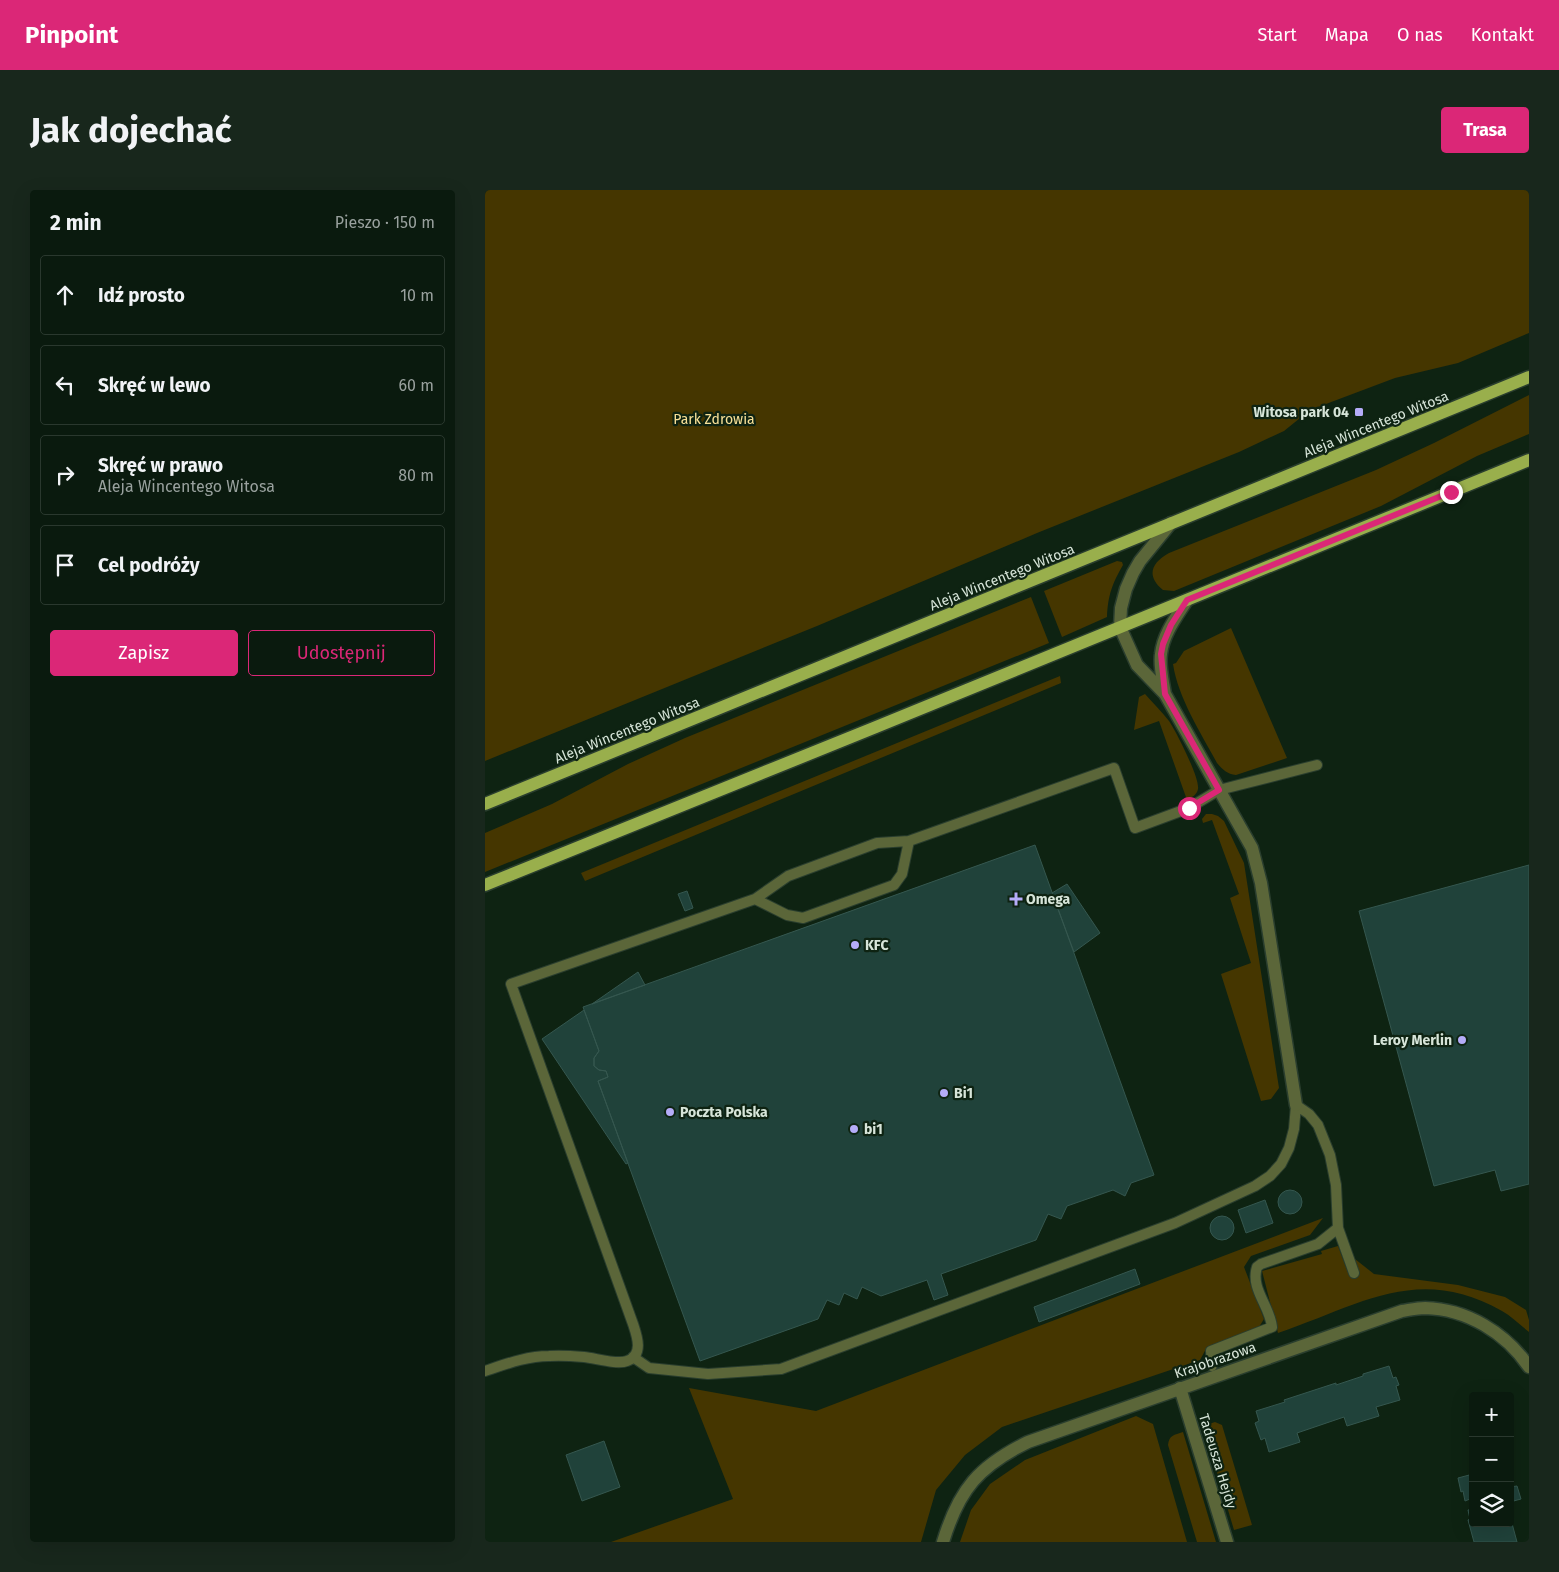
<!DOCTYPE html>
<html lang="pl">
<meta charset="utf-8">
<style>
body{margin:0;font-family:"Fira Sans",sans-serif;background:#18271c;color:#f1f3f6}
.controls{position:absolute;right:15px;bottom:15px;display:grid;overflow:hidden;border-radius:5px;box-shadow:0 5px 20px #0002}
.controls button{width:45px;height:45px;display:grid;place-items:center;padding:0;border:0;border-bottom:1px solid #2a382e;background:#0a1a0e;color:#f1f3f6;font:25px sans-serif}
.stop{position:absolute;width:15px;height:15px;margin:-11px;border:4px solid #db2777;border-radius:50%;background:#fff}
.stop.end{background:#db2777;border-color:#fff;box-shadow:0 1px 5px #0008}
.list{margin:0;padding:0;list-style:none}
h2{display:flex;justify-content:space-between;align-items:center;height:65px;margin:0;padding:0 20px;font-size:21px}
h2 small{font-size:16px;font-weight:400;color:#99a19e}
.list li{display:grid;grid-template-columns:32px 1fr auto;gap:15px;align-items:center;box-sizing:border-box;height:80px;margin:0 10px 10px;padding:0 10px;border:1px solid #2a382e;border-radius:5px}
.list b{display:block;font-size:19px;white-space:nowrap}
.list p{margin:0;font-size:16px;white-space:nowrap;color:#99a19e}
.list em{font-size:16px;font-style:normal;color:#99a19e}
.actions{display:flex;gap:10px;padding:15px 20px}
.actions a{flex:1;padding:11px 0;border:1px solid #db2777;border-radius:5px;text-align:center;font-size:18px;color:#db2777}
.actions .main{background:#db2777;color:#fff}
.icon{flex:none;width:28px;height:28px;fill:none;stroke:currentColor;stroke-width:2;stroke-linecap:round;stroke-linejoin:round}
.map{position:relative;flex:none;width:1044px;height:1352px;overflow:hidden;border-radius:5px}
header{display:flex;align-items:center;gap:30px;box-sizing:border-box;height:70px;padding:0 25px;background:#db2777;color:#fff}
header strong{font-size:24px}
nav{display:flex;gap:28px;margin-inline-start:auto;font-size:18px}
.intro{display:flex;align-items:center;justify-content:space-between;box-sizing:border-box;height:120px;padding:0 30px}
h1{margin:0;font-size:35px}
.button{padding:12px 22px;border-radius:5px;background:#db2777;color:#fff;font-size:18px;font-weight:700}
main{display:flex;gap:30px;padding:0 30px}
aside{flex:1;background:#0a1a0e;border-radius:5px;box-shadow:0 5px 20px #0002}
.map>svg:first-child{display:block}
.green{fill:#453600}
.building{fill:#20423a;stroke:#35574f}
.lines{fill:none;stroke-linecap:round;stroke-linejoin:round}
.service-casing{stroke:#2a3e2e;stroke-width:12}
.minor-casing{stroke:#2a3e2e;stroke-width:15}
.primary-casing{stroke:#2a3e2e;stroke-width:15}
.service{stroke:#5b6639;stroke-width:10}
.minor{stroke:#5b6639;stroke-width:12}
.primary{stroke:#99af4c;stroke-width:12}
.route{stroke:#db2777;stroke-width:6}
.poi-dot{fill:#b5acf8;stroke:#0e2312;stroke-width:2}
.labels{text-anchor:middle;stroke-width:4.5;stroke-linejoin:round;paint-order:stroke}
.poi-label{font-size:14px;font-weight:bold;fill:#d7e5d9;stroke:#0e2312;text-anchor:start}
.park-label{font-size:14px;fill:#f9e198;stroke:#0e2312}
.street-label{font-size:14px;fill:#d7e5d9;stroke:#0e2312}
</style>
<header>
<strong>Pinpoint</strong>
<nav><a>Start</a><a>Mapa</a><a>O nas</a><a>Kontakt</a></nav>
</header>
<div class="intro"><h1>Jak dojechać</h1><a class="button">Trasa</a></div>
<main>
<aside>
<h2>2 min<small>Pieszo · 150 m</small></h2>
<ul class="list">
<li><svg class="icon" aria-label="ahead" viewBox="0 0 24 24"><path d="M12 20V5M6 11l6-6 6 6"/></svg><div><b>Idź prosto</b></div><em>10 m</em></li>
<li><svg class="icon" aria-label="left" viewBox="0 0 24 24"><path d="M17 20v-9H6M10 6l-5 5 5 5"/></svg><div><b>Skręć w lewo</b></div><em>60 m</em></li>
<li><svg class="icon" aria-label="right" viewBox="0 0 24 24"><path d="M7 20v-9h11M14 6l5 5-5 5"/></svg><div><b>Skręć w prawo</b><p>Aleja Wincentego Witosa</p></div><em>80 m</em></li>
<li><svg class="icon" aria-label="arrive" viewBox="0 0 24 24"><path d="M6 21V4h12l-3 4 3 4H6"/></svg><div><b>Cel podróży</b></div></li>
</ul>
<div class="actions"><a class="main">Zapisz</a><a>Udostępnij</a></div>
</aside>
<div class="map">
<svg width="1044" height="1352" viewBox="0 0 1044 1352">
<rect width="100%" height="100%" fill="#0e2312"/>
<!-- green -->
<path class="green" d="M 0,0 L 1044,0 L 1044,143 L 973,173 L 910,188 L 825,220 L 799,241 L 754,262 L 552,343 L 332,436 L 0,571 Z
M 1044,205 L 1044,244 L 992,266 L 896,316 L 689,401 L 678,400 C 661,386 666,373 684,363 L 891,280 L 949,253 Z
M 632,371 L 637,372 L 638,375 C 627,394 623,405 622,427 L 577,447 L 559,401 Z
M 546,407 L 564,453 L 0,682 L 0,643 L 67,614 L 143,574 L 200,548 Z
M 746,438 L 802,568 L 751,585 C 742,584 738,580 732,573 C 716,543 693,508 688,474 L 691,473 L 699,461 Z
M 575,486 L 576,493 L 100,691 L 96,683 Z
M 660,504 C 668,513 677,522 684,531 C 691,541 715,588 713,599 C 712,605 707,607 702,610 L 674,531 L 649,540 L 654,507 Z
M 721,624 L 727,624 L 733,626 L 739,631 L 759,673 L 794,898 L 786,909 L 776,911 L 736,784 L 766,773 L 745,708 L 754,704 L 727,630 L 718,633 L 717,629 Z
M 838,1028 L 825,1045 L 766,1066 L 759,1077 L 779,1129 L 774,1137 L 722,1157 L 715,1170 L 517,1237 L 480,1265 L 451,1300 L 436,1352 L 126,1352 L 248,1309 L 204,1198 L 331,1221 Z
M 853,1056 L 864,1085 L 874,1082 L 870,1069 L 889,1084 L 973,1095 L 1020,1107 L 1041,1120 L 1044,1130 L 1044,1142 C 1035,1135 1026,1126 1017,1121 C 932,1073 874,1116 793,1143 L 777,1081 L 837,1064 L 836,1061 Z
M 651,1226 L 668,1234 L 702,1352 L 475,1352 L 486,1320 L 505,1294 L 540,1270 Z
M 730,1232 L 737,1235 L 767,1335 L 749,1340 L 718,1236 Z
M 698,1242 L 731,1352 L 712,1352 L 683,1255 C 684,1245 689,1245 698,1242 Z"/>
<!-- building -->
<path class="building" d="M 550,655 L 669,985 L 646,993 L 640,1006 L 628,1000 L 582,1016 L 576,1029 L 563,1024 L 551,1050 L 456,1084 L 463,1105 L 449,1110 L 442,1090 L 396,1106 L 377,1097 L 372,1109 L 359,1103 L 354,1115 L 342,1110 L 333,1129 L 215,1171 L 113,891 L 123,887 L 121,881 L 114,880 L 109,876 L 109,868 L 114,861 L 98,817 Z
M 1044,675 L 1044,994 L 1016,1001 L 1010,980 L 949,996 L 874,721 Z
M 582,694 L 615,743 L 589,762 L 567,703 Z
M 202,701 L 208,718 L 200,721 L 193,704 Z
M 153,782 L 160,795 L 107,814 Z
M 99,820 L 114,861 L 109,868 L 109,876 L 114,880 L 121,881 L 123,887 L 113,891 L 143,973 L 141,974 L 57,849 Z
M793 1012a12 12 0 1 1 24 0a12 12 0 1 1-24 0Z
M 780,1010 L 788,1033 L 761,1043 L 753,1020 Z
M725 1038a12 12 0 1 1 24 0a12 12 0 1 1-24 0Z
M 650,1079 L 655,1094 L 554,1132 L 549,1117 Z
M 904,1176 L 908,1188 L 911,1187 L 914,1195 L 911,1196 L 915,1210 L 891,1217 L 894,1226 L 862,1236 L 859,1227 L 812,1243 L 815,1252 L 784,1262 L 780,1248 L 776,1250 L 770,1233 L 774,1231 L 771,1221 L 800,1212 L 799,1210 L 851,1193 L 851,1195 L 878,1186 L 878,1184 Z
M 119,1251 L 135,1297 L 97,1311 L 81,1265 Z
M 988,1284 L 988,1318 L 985,1309 L 980,1311 L 978,1301 L 976,1302 L 973,1288 Z
M 1032,1296 L 1036,1309 L 1025,1312 L 1025,1297 Z
M 988,1319 L 988,1333 L 1025,1333 L 1025,1326 L 1032,1352 L 989,1352 L 983,1330 L 985,1329 L 983,1320 Z"/>
<g class="lines">
<defs>
<path id="service" d="M 270,709 L 302,725 L 318,728 L 409,695 L 417,684 L 424,651
M 148,1167 L 164,1178 L 223,1184 L 296,1179 L 690,1033 L 770,996 L 785,986 L 796,974 L 804,958 L 809,939 L 811,915 L 824,924 L 833,935 L 845,965 L 851,995 L 853,1038 L 869,1083
M 727,1176 L 726,1161 L 787,1137 C 785,1116 765,1099 772,1077 L 776,1074 L 833,1054 L 853,1038
M 0,1181 C 21,1174 42,1166 64,1166 C 76,1165 88,1166 99,1167 C 110,1168 132,1175 142,1171 C 159,1165 152,1146 148,1134 L 26,794 L 270,709 L 303,686 L 392,653 L 424,651 L 629,578 L 650,638 L 704,618 L 734,600 L 832,575"/>
<path id="minor" d="M 686,333 L 655,371 L 648,383 L 641,399 L 636,418 L 635,437 L 652,475 L 680,504 L 767,658 L 776,693 L 811,915
M 680,504 C 678,491 674,476 676,464 C 678,444 692,426 702,410
M 695,1198 L 742,1352
M 458,1352 C 474,1299 494,1276 543,1252 L 917,1121 C 924,1120 932,1118 940,1118 C 982,1119 1021,1143 1044,1177"/>
<path id="primary" d="M 0,614 L 1044,187
M 0,695 L 391,537 L 1044,270"/>
</defs>
<!-- service casing -->
<use href="#service" class="service-casing"/>
<!-- minor casing -->
<use href="#minor" class="minor-casing"/>
<!-- primary casing -->
<use href="#primary" class="primary-casing"/>
<!-- service -->
<use href="#service" class="service"/>
<!-- minor -->
<use href="#minor" class="minor"/>
<!-- primary -->
<use href="#primary" class="primary"/>
</g>
<g class="lines">
<!-- route -->
<path class="route" d="M 704,618 L 734,600 L 680,504 L 676,464 L 678,454 L 686,435 L 702,410 L 966,302"/>
</g>
<!-- markers -->
<g class="poi-dot">
<rect x="869" y="217" width="10" height="10" rx="2.5"/>
<path d="M528.5 701.5h5v5h5v5h-5v5h-5v-5h-5v-5h5z"/>
<circle cx="370" cy="755" r="5"/>
<circle cx="977" cy="850" r="5"/>
<circle cx="459" cy="903" r="5"/>
<circle cx="185" cy="922" r="5"/>
<circle cx="369" cy="939" r="5"/>
</g>
<g class="labels">
<!-- poi labels -->
<g class="poi-label">
<text x="864" y="227" text-anchor="end">Witosa park 04</text>
<text x="541" y="714">Omega</text>
<text x="380" y="760">KFC</text>
<text x="967" y="855" text-anchor="end">Leroy Merlin</text>
<text x="469" y="908">Bi1</text>
<text x="195" y="927">Poczta Polska</text>
<text x="379" y="944">bi1</text>
</g>
<!-- park labels -->
<g class="park-label">
<text x="229" y="234">Park Zdrowia</text>
</g>
<!-- street labels -->
<g class="street-label">
<text transform="translate(891 234) rotate(-22)" y="5">Aleja Wincentego Witosa</text>
<text transform="translate(517 387) rotate(-22)" y="5">Aleja Wincentego Witosa</text>
<text transform="translate(142 540) rotate(-22)" y="5">Aleja Wincentego Witosa</text>
<text transform="translate(730 1170) rotate(-19)" y="5">Krajobrazowa</text>
<text transform="translate(733 1271) rotate(73)" y="5">Tadeusza Hejdy</text>
</g>
</g>
</svg>
<div class="controls">
<button>+</button>
<button>−</button>
<button><svg class="icon" aria-label="layers" viewBox="0 0 24 24"><path d="M12 4l9 5-9 5-9-5zM3 14l9 5 9-5"/></svg></button>
</div>
<div class="stop" style="left:704px;top:618px"></div>
<div class="stop end" style="left:966px;top:302px"></div>
</div>
</main>
